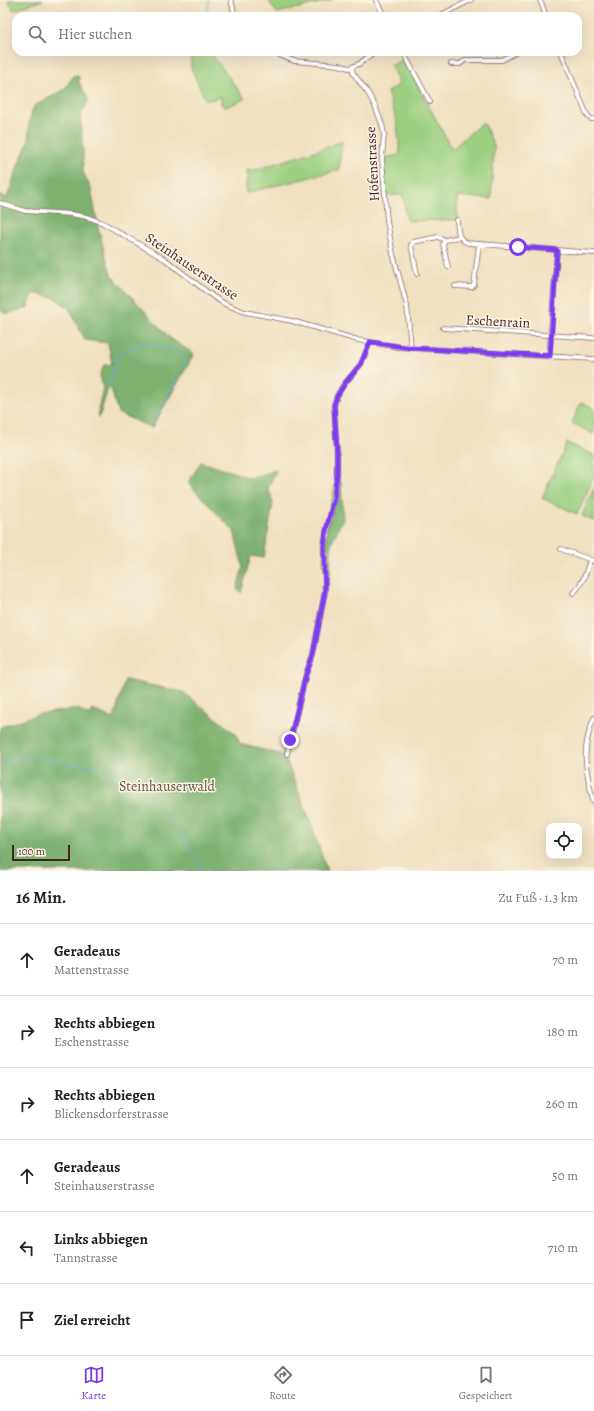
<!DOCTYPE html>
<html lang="de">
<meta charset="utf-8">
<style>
body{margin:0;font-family:Alegreya,serif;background:#f6f6f6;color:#202124}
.controls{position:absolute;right:12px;bottom:12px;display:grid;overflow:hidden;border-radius:8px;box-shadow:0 4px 16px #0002}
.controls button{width:36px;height:36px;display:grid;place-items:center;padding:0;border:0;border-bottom:1px solid #e0e0e0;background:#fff;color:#202124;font:20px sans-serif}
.scale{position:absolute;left:12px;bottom:10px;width:58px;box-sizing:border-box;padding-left:4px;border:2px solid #4a1f2b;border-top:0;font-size:11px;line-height:14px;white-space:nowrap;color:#4a1f2b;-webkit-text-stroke:3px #fcf5e5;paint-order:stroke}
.stop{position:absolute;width:12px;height:12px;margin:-9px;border:3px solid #7c3aed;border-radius:50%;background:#fff}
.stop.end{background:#7c3aed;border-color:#fff;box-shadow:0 1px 4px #0008}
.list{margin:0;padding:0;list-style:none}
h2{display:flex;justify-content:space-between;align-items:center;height:52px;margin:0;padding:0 16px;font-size:17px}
h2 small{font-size:13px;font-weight:400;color:#757577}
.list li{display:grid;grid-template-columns:26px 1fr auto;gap:12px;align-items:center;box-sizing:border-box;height:72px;padding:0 16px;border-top:1px solid #e0e0e0}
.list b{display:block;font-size:15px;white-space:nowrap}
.list p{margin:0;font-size:13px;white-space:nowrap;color:#757577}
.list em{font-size:13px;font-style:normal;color:#757577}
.icon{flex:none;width:22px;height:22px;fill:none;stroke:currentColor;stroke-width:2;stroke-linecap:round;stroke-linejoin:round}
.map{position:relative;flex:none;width:594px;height:871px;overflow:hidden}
.search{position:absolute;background:#fff;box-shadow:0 4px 16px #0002;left:12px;right:12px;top:12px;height:44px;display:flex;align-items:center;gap:10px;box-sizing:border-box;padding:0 14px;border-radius:12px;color:#757577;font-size:15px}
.sheet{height:484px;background:#fff}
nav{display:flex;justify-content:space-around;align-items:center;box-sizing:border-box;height:56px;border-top:1px solid #e0e0e0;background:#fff;font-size:11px;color:#757577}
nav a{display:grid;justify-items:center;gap:2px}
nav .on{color:#7c3aed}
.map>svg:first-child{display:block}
.green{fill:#9cd081;stroke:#737856}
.forest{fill:#7db26f;stroke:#64684d}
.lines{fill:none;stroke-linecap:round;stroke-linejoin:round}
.stream{stroke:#66acdc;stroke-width:1}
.minor-casing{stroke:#84635f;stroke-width:5.5}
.minor{stroke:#fff;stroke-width:4}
.route{stroke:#7c3aed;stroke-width:5}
.labels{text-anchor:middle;stroke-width:3;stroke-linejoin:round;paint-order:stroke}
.street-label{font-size:14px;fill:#4a1f2b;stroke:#fcf5e5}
.park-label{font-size:14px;fill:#635445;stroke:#fcf5e5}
</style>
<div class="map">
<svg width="594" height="871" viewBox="0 0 594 871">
<rect width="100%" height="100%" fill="#fcf5e5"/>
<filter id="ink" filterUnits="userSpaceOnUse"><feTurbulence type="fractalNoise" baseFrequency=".025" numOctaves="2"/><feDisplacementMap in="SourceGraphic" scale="8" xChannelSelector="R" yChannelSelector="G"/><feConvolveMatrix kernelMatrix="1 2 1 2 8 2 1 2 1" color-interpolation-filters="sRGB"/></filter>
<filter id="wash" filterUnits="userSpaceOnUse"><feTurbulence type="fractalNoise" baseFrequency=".012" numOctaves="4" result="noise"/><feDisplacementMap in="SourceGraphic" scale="16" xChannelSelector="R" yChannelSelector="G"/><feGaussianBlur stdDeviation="0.9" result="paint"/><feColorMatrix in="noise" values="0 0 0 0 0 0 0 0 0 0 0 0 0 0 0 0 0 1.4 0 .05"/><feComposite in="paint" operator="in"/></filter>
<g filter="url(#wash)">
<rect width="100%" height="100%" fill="#efe0c0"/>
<!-- green -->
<path class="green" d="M 8,0 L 43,0 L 13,10 Z
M 268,0 L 332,0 L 277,13 Z
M 191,52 L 210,52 L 245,99 L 226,107 L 221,104 L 221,96 L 211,100 L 205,99 L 191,68 Z
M 403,59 L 452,149 L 483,122 L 494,146 L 491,199 L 457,196 L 457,220 L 407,221 L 403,195 L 384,195 L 383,158 L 400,155 L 397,121 L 387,92 L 399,85 L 391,66 Z
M 342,141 L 339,170 L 246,193 L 247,168 L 250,171 L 255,170 C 284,160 314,153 342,141 Z
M 581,402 L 594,408 L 594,434 L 572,423 Z
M 567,443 L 594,455 L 594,477 L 577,514 L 542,498 Z
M 594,488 L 594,521 L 582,516 Z"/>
<!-- forest -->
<path class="forest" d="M 74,75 L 79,77 L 79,83 L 89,100 L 80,116 L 83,148 L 83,172 L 91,189 L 99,231 L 111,275 L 170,338 L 194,354 L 152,428 L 118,413 L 111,388 L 108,388 L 99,418 L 98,409 L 103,388 L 100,374 L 104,365 L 112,364 L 108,343 L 85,340 L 69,308 L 55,298 L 34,293 L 27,308 L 6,314 L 0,310 L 0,194 L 7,198 L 19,163 L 29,141 L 29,122 L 34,106 L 64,90 Z
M 201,462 L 251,478 L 276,470 L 268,488 L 273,502 L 264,558 L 251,556 L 241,593 L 237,589 L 243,567 L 234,531 L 188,483 Z
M 336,480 L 341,482 L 343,519 L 331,543 L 330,576 L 323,564 L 328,520 Z
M 125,680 L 183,692 L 236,734 L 240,744 L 284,755 L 309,818 L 327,871 L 0,871 L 0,727 L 39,714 L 78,709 L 89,716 L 93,710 L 114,719 Z"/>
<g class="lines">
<!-- stream -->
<path class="stream" d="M 206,16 L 209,13 L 207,9 L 209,0
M 108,386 L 118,356 L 124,351 L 129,350 L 133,346 L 149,344 L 174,349 L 186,361
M 152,420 L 160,412 L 172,390 L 177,375 L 186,361 L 189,363
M 63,763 L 88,766 L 100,770
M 0,765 C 6,763 12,758 18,757 C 31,754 44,760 57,762
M 105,772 L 122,779 L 161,815
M 164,818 L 184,837 L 203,871"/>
</g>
</g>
<g filter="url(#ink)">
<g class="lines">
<defs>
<path id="minor" d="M 231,0 L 235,16
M 376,0 L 384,16
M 540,0 L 546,16
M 439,16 L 471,0
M 272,52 L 294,61 L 339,65 L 349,68 L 359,64 L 374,52
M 403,52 L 430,102
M 561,52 L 587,115 L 591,119 L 594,119
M 451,64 L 460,64 L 465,60 L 502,60 L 517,52
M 352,67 L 353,73 L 368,93 L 375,106 L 382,124 L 384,134 L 382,159 L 387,221 L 393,254 L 407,306 L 411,348
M 0,203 L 25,211 L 71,214 L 87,217 L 103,223 L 166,260 L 215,298 L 227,305 L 245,312 L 292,321 L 358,340 L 398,347 L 594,359
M 457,220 C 458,231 457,239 468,243 L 594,253
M 445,240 L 443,244 L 448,267
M 417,274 L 411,245 L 413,242 L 438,237 L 445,240 L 459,237
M 455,286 L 472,287 L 474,285 L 479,244
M 443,328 L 594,338
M 549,357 L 557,250
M 561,549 L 594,561
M 573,593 C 583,584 586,573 590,560
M 594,718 C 580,751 586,771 594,804
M 287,754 L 306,674 L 313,655 L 325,591 L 324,545 L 336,490 L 337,474 L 337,453 L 334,405 L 337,396 L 342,387 L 361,364 L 370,342"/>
</defs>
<!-- minor casing -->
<use href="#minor" class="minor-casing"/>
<!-- minor -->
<use href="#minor" class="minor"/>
</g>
</g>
<g class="lines" filter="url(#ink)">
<!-- route -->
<path class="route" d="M 290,740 L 306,674 L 313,655 L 325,591 L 324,546 L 326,531 L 334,498 L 337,474 L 337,452 L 334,405 L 337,396 L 345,383 L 361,364 L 370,342 L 411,348 L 550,356 L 557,250 L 518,247"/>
</g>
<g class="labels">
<!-- street labels -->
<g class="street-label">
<text transform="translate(372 164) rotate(-93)" y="5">Höfenstrasse</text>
<text transform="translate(192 266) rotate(34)" y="5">Steinhauserstrasse</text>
<text transform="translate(498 321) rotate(3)" y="5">Eschenrain</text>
</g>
<!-- park labels -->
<g class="park-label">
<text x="167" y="791">Steinhauserwald</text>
</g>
</g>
</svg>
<div class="controls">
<button><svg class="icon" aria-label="locate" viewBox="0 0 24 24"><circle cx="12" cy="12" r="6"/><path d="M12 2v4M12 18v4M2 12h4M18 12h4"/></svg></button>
</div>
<div class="scale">100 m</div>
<div class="stop" style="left:518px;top:247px"></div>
<div class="stop end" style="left:290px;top:740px"></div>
<div class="search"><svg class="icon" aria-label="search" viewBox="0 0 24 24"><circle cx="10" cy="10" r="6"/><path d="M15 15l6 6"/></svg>Hier suchen</div>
</div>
<section class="sheet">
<h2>16 Min.<small>Zu Fuß · 1.3 km</small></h2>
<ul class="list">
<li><svg class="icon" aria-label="ahead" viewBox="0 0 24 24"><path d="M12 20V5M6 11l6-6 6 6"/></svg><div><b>Geradeaus</b><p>Mattenstrasse</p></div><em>70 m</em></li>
<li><svg class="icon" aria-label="right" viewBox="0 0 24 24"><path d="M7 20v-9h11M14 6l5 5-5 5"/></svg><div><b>Rechts abbiegen</b><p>Eschenstrasse</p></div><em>180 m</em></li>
<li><svg class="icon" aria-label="right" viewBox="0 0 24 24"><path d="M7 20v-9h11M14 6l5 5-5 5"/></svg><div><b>Rechts abbiegen</b><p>Blickensdorferstrasse</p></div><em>260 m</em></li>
<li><svg class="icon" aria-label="ahead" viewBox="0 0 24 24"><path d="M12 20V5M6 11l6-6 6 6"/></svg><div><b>Geradeaus</b><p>Steinhauserstrasse</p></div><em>50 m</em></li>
<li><svg class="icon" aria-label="left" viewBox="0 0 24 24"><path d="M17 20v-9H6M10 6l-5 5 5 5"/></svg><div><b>Links abbiegen</b><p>Tannstrasse</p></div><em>710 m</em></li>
<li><svg class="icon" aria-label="arrive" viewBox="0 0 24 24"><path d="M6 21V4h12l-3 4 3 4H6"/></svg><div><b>Ziel erreicht</b></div></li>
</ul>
</section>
<nav>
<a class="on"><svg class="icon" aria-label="map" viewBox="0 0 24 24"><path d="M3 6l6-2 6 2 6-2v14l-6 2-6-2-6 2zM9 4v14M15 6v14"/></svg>Karte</a>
<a><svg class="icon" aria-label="directions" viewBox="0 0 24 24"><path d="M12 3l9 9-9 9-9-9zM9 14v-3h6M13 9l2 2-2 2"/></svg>Route</a>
<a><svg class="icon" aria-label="saved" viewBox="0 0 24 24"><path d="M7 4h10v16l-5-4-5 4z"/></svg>Gespeichert</a>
</nav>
